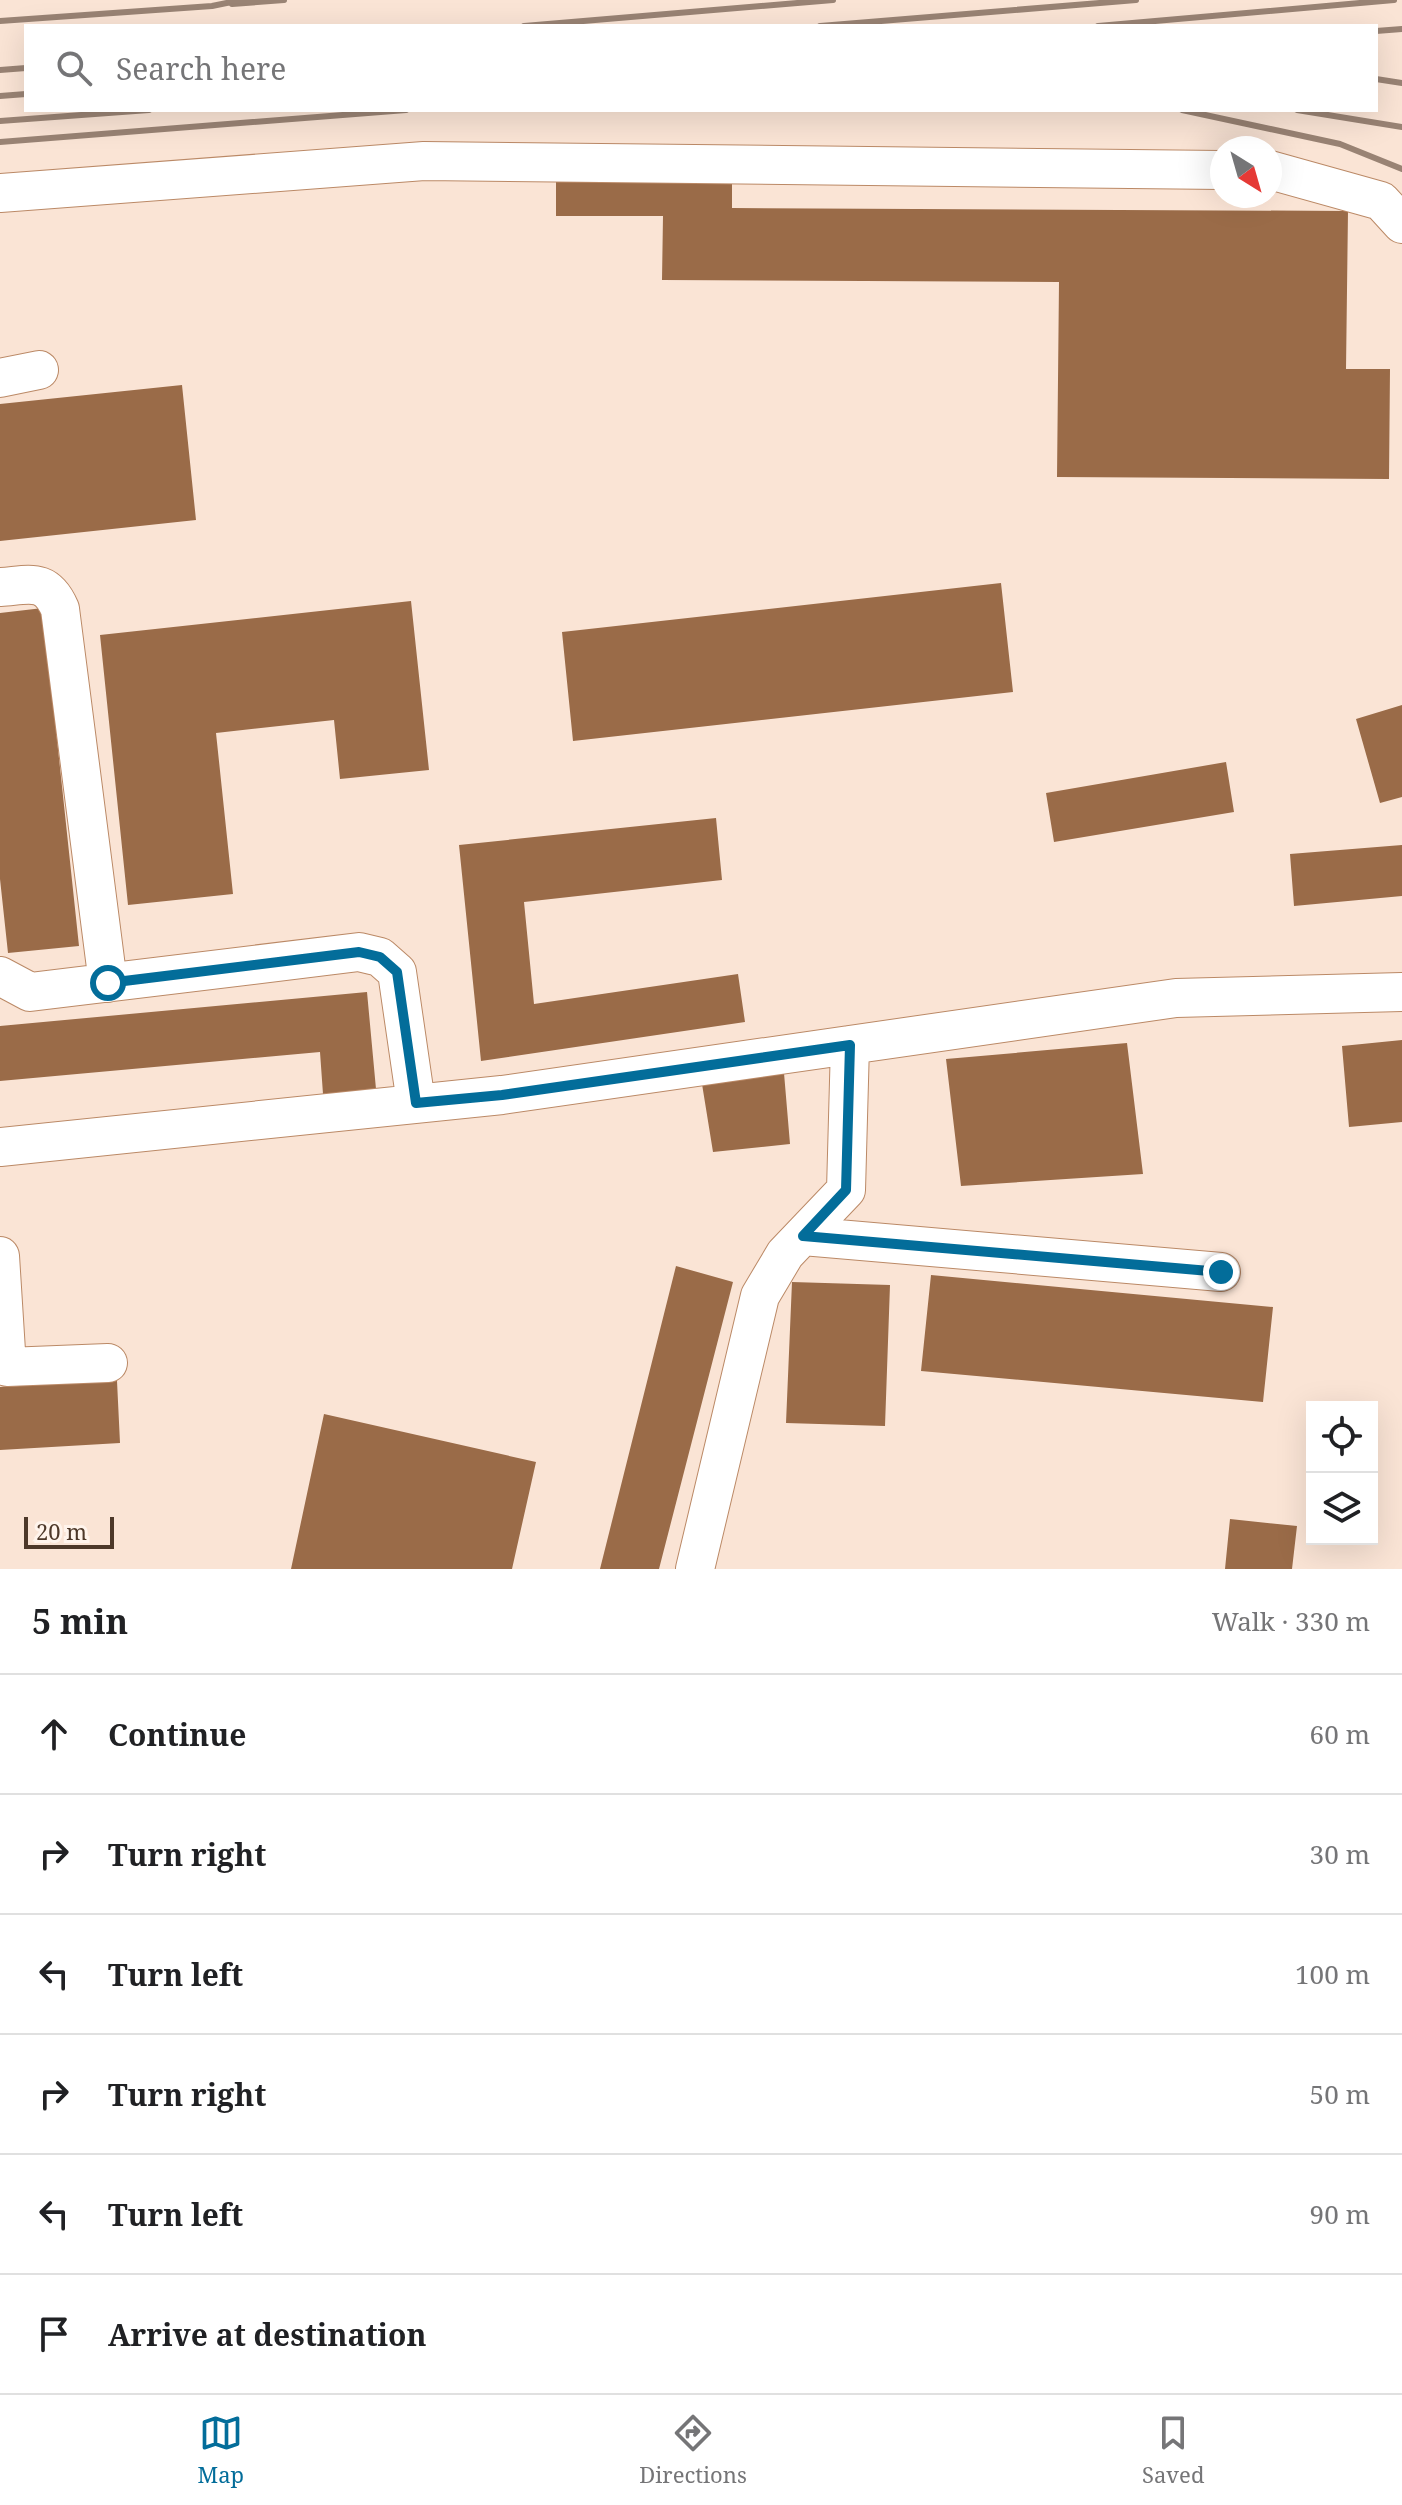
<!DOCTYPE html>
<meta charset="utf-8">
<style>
body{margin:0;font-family:"Noto Serif",serif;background:#f2f2f2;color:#202124}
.controls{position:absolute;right:24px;bottom:24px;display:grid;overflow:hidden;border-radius:0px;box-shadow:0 8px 32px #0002}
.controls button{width:72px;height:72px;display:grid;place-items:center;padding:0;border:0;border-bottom:2px solid #e0e0e0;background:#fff;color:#202124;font:40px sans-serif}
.compass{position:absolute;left:1210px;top:136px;width:72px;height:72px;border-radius:50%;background:#fff;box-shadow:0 8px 32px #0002;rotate:143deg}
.scale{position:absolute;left:24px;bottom:20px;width:90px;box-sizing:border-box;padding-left:8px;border:4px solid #4d3829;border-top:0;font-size:22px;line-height:28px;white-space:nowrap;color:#4d3829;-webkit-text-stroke:6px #fff4ec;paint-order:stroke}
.stop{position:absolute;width:24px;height:24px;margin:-18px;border:6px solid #036d9a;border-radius:50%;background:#fff}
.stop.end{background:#036d9a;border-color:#fff;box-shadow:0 2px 8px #0008}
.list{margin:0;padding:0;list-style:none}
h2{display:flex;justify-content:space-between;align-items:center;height:104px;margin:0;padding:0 32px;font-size:34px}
h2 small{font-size:26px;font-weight:400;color:#757577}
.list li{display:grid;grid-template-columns:52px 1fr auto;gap:24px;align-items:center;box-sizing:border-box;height:120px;padding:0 32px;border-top:2px solid #e0e0e0}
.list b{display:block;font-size:30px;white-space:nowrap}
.list em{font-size:26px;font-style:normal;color:#757577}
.icon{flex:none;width:44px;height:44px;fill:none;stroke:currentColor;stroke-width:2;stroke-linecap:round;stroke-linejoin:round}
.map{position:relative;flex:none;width:1402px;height:1569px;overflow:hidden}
.search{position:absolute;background:#fff;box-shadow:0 8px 32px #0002;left:24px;right:24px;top:24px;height:88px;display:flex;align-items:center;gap:20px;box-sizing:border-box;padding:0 28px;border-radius:0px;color:#757577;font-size:30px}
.sheet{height:824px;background:#fff}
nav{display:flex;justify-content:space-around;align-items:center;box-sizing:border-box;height:112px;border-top:2px solid #e0e0e0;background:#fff;font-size:22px;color:#757577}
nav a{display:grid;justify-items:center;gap:4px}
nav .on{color:#036d9a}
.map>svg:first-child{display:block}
.building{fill:#9a6b48}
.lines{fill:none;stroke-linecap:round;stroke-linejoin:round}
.minor-casing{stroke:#bb8966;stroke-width:40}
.minor{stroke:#fff;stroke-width:38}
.rail{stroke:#998374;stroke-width:6}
.route{stroke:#036d9a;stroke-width:10}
</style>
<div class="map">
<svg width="1402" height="1569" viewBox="0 0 1402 1569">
<rect width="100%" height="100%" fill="#fae4d5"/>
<!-- building -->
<path class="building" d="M 556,167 L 732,167 L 732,208 L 1348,211 L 1346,369 L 1390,369 L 1389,479 L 1057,477 L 1059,282 L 662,280 L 663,216 L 556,216 Z
M 182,385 L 196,520 L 0,541 L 0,404 Z
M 1001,583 L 1013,692 L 573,741 L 562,632 Z
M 411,601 L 429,770 L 340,779 L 334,720 L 216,733 L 233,894 L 128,905 L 100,635 Z
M 43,608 L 79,946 L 8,953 L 0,879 L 0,613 Z
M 1402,705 L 1402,797 L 1380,803 L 1356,719 Z
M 1226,762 L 1234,812 L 1054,842 L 1046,793 Z
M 716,818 L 722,880 L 524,902 L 534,1004 L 738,974 L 745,1022 L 481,1061 L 459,845 Z
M 1402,845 L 1402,896 L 1294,906 L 1290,854 Z
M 367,992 L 376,1089 L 323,1094 L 320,1052 L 0,1081 L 0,1026 Z
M 1402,1040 L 1402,1122 L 1349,1127 L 1342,1046 Z
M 1127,1043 L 1143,1174 L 961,1186 L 946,1059 Z
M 784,1073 L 790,1144 L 713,1152 L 702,1084 Z
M 676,1266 L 733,1282 L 659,1569 L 600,1569 Z
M 931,1275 L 1273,1307 L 1263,1402 L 921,1371 Z
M 792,1282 L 890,1285 L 885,1426 L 786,1423 Z
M 117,1381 L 120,1443 L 0,1450 L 0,1387 Z
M 324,1414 L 536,1462 L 512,1569 L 291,1569 Z
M 1230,1519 L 1297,1526 L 1292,1569 L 1225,1569 Z"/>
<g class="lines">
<defs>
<path id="minor" d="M 1270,170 L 1381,201 L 1402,224
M 0,193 L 424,161 L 1222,170
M 0,378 L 39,370
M 0,587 C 30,585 46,577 60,609 L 108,983
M 0,976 L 30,992 L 359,952 L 380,957 L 397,972 L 416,1103
M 0,1147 L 502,1095 L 1176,998 L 1402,992
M 803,1236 L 1221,1272
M 0,1256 L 7,1367 L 108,1363
M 695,1569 L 760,1296 L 785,1254 L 846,1190 L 850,1045"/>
</defs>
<!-- minor casing -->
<use href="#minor" class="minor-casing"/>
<!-- minor -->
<use href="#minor" class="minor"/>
<!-- rail -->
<path class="rail" d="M 232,4 L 284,0
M 0,21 L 212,6 L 241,0
M 524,26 L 833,0
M 820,26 L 1136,0
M 1098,26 L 1394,0
M 1376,31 L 1402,29
M 0,70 L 26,68
M 1376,79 L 1402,83
M 0,96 L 26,94
M 1182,110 L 1340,144 L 1402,169
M 1297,110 L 1402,127
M 0,121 L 149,110
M 0,142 L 406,110"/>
</g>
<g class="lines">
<!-- route -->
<path class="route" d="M 108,983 L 359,952 L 380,957 L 397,972 L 416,1103 L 502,1095 L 850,1045 L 846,1190 L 803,1236 L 1221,1272"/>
</g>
</svg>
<div class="controls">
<button><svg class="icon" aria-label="locate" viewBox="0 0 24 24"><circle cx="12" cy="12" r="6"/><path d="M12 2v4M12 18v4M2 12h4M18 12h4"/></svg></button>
<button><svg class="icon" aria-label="layers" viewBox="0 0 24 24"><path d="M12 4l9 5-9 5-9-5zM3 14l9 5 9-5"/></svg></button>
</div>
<svg class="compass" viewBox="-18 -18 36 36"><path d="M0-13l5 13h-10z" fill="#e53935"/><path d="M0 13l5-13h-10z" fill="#757577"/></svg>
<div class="scale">20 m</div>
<div class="stop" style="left:108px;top:983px"></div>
<div class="stop end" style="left:1221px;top:1272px"></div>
<div class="search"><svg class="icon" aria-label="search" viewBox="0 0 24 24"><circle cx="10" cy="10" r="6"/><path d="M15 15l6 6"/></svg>Search here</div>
</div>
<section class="sheet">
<h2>5 min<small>Walk · 330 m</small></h2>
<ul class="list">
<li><svg class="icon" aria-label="ahead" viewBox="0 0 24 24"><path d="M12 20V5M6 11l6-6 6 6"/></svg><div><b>Continue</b></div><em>60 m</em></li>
<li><svg class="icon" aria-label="right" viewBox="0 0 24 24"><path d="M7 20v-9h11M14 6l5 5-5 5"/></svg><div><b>Turn right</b></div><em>30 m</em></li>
<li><svg class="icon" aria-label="left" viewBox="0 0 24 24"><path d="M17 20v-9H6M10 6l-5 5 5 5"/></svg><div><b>Turn left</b></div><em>100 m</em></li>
<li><svg class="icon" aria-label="right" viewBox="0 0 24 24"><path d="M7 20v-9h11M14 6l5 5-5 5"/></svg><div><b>Turn right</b></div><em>50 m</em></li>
<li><svg class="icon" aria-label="left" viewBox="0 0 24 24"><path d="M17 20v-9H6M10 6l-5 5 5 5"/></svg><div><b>Turn left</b></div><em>90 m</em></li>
<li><svg class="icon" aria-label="arrive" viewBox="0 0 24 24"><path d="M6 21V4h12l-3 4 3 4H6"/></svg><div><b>Arrive at destination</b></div></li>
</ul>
</section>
<nav>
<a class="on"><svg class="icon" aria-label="map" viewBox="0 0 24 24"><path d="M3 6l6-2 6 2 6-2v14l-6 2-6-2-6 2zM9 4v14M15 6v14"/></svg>Map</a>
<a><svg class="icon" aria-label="directions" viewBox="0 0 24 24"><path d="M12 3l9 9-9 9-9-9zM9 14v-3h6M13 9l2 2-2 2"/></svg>Directions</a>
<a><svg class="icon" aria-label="saved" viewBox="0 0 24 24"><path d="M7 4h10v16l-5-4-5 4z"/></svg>Saved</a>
</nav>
